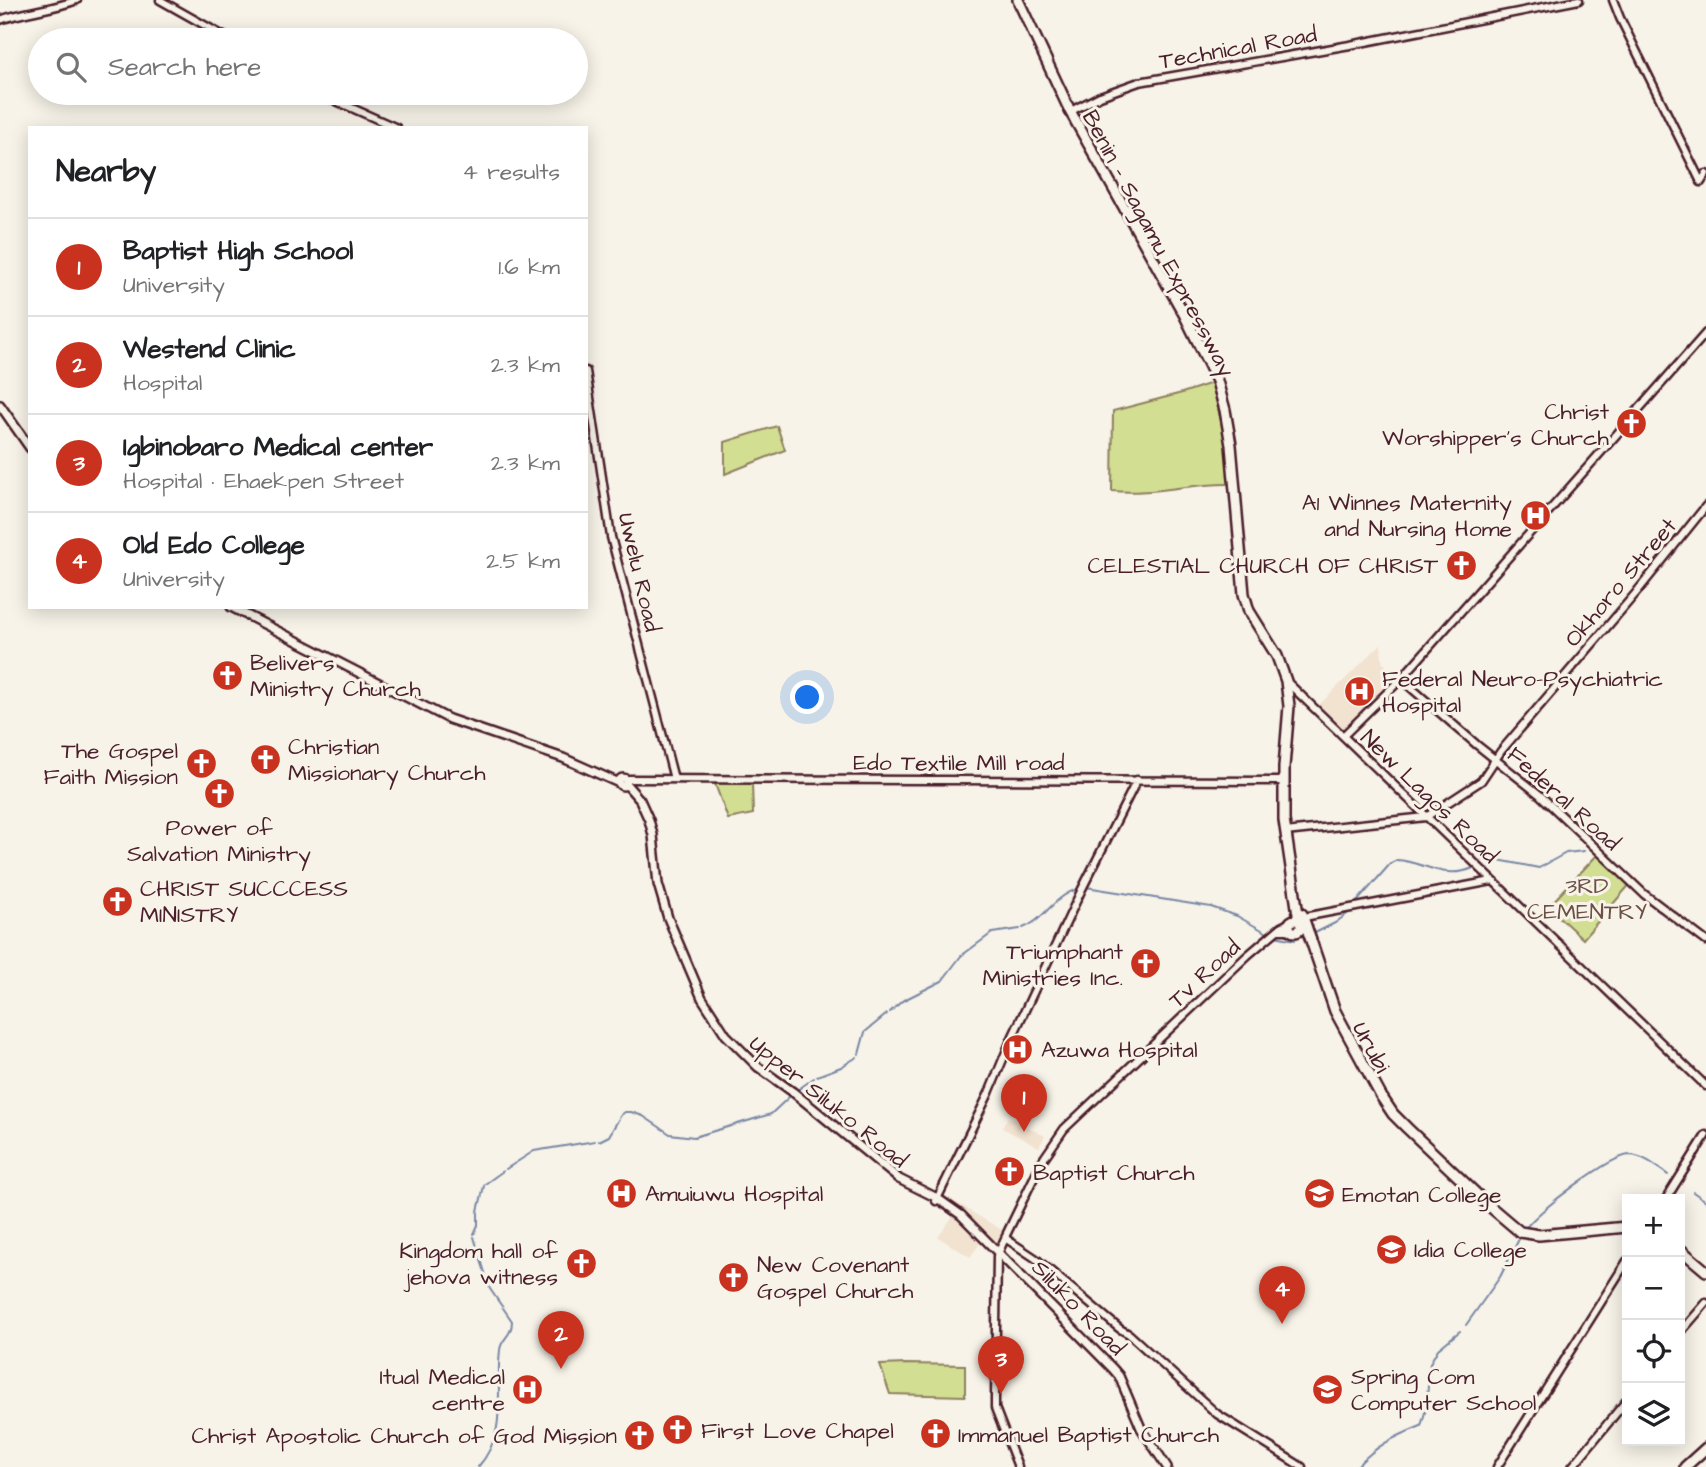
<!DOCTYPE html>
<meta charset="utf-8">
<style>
body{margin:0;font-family:"Architects Daughter",sans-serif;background:#f6f6f6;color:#202124}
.controls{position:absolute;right:21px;bottom:21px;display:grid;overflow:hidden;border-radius:0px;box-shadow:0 4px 18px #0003}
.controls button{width:63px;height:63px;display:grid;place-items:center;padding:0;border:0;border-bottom:2px solid #e0e0e0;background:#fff;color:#202124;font:35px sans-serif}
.you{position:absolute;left:808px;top:698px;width:24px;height:24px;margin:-18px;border:5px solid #fff;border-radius:50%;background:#1a73e8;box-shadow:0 0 0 10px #1a73e833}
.badge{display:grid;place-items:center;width:46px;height:46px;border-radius:50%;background:#c8321e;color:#fff;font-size:23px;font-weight:700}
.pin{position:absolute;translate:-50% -58px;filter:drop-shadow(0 2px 4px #0008)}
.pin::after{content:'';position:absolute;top:37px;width:24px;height:21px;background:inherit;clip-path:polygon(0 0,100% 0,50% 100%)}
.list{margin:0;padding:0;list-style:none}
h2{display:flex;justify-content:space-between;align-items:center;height:91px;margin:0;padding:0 28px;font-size:30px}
h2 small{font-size:23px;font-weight:400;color:#757577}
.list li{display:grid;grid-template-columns:46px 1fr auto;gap:21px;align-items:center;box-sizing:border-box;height:98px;padding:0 28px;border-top:2px solid #e0e0e0}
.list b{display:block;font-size:26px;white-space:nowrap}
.list p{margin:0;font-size:23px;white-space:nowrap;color:#757577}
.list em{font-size:23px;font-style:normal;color:#757577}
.icon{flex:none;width:38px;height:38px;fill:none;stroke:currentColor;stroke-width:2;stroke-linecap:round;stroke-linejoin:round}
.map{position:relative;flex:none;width:1706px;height:1467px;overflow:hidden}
.search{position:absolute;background:#fff;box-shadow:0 4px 18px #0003;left:28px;top:28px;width:560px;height:77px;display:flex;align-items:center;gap:18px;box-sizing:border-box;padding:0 24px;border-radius:38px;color:#757577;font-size:26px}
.panel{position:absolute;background:#fff;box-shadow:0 4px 18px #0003;left:28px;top:126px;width:560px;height:483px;border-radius:0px}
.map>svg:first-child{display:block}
.built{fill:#f2e2d0}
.green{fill:#d2df93;stroke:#8e7f5f;stroke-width:2}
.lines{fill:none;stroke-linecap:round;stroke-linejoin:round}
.stream{stroke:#7987a5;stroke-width:2}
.secondary-casing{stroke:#4a1f2b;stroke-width:11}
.primary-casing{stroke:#4a1f2b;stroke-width:12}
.highway-casing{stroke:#4a1f2b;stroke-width:14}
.secondary{stroke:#f7f3e8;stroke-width:6}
.primary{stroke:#f7f3e8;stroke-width:7}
.highway{stroke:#f7f3e8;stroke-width:9}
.labels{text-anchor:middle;stroke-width:6;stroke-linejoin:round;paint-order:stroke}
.street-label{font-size:23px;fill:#4a1f2b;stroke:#f7f3e8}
.poi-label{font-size:23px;fill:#4a1f2b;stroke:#f7f3e8;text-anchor:start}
.park-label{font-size:23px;fill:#6c4f45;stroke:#f7f3e8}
</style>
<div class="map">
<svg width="1706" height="1467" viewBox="0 0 1706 1467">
<rect width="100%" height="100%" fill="#f7f3e8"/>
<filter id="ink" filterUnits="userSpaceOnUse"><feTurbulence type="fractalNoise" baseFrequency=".0143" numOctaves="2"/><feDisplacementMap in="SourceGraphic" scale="14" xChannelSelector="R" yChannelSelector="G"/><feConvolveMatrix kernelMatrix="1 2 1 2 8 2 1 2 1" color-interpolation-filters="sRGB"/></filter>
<g filter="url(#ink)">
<!-- built -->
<path class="built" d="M 1381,644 L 1382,662 L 1398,678 L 1346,731 L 1319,705 Z
M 1008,1117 L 1045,1136 L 1039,1147 L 1002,1128 Z
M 942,1194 L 1005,1232 L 996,1247 L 941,1198 Z
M 954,1215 L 981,1242 L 970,1257 L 938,1237 Z"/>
<!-- green -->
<path class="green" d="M 1212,383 L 1228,451 L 1231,484 C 1190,483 1153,495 1112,491 L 1113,411 L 1182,393 Z
M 777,426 L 785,450 L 725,474 L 725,442 Z
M 714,781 L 752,783 L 753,814 L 728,819 Z
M 1599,853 L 1631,883 L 1583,939 L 1548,907 Z
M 906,1364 L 965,1365 L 965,1396 L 890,1394 L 880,1365 Z"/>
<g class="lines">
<!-- stream -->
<path class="stream" d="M 1483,860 L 1488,858 L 1539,868 L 1566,853 L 1584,851
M 1086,887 L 1211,907 L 1237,916 L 1269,934
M 1355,904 L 1391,863 L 1397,860 C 1423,861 1444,881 1473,868
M 1023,928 C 1044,921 1053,896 1078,889
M 1313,934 L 1335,923 L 1351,911
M 1275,936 L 1295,940
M 890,1012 L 902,1001 L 942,981 L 961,956 L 992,933 L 1020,929
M 859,1054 L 865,1032 L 887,1014
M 817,1076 L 841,1067 L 857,1057
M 796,1091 L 814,1078
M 599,1141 L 609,1136 L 621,1115 L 625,1112 L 631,1112 L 643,1116 L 670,1134 L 694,1137 L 771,1114 L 790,1096
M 506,1169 L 534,1151 L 595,1141
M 485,1184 L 503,1171
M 1693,1192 L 1706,1201
M 478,1211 L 484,1186
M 1525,1229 C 1536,1212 1611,1155 1630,1155 C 1645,1156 1657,1167 1668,1175
M 474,1234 L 478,1225 L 478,1213
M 474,1237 L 490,1289 L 512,1321 C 512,1337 501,1338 500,1350 C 495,1392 509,1432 478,1467
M 1466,1325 L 1500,1277 L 1520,1237
M 1356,1467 C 1377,1445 1394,1437 1421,1426 L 1426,1409 L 1430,1363 L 1438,1349 L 1460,1331"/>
<defs>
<path id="secondary" d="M 160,0 L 231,40
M 1613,0 L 1620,18 L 1701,182 L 1706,174
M 0,20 C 25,11 51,10 77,0
M 318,93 L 397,128
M 1073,110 L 1100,96 L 1139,82 L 1350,45 L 1579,0
M 586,371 L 611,537 L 674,779
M 1401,679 L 1477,745 L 1540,795 L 1644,894 L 1706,941
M 1285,680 L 1706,1086
M 1343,736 L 1401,679 L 1706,333
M 625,779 L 1283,781
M 1285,832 L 1426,817 L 1481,781 L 1501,751 L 1636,593 L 1706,506
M 1304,917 L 1492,881
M 1278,930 L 1291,930
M 1666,1199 L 1706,1135
M 936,1201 L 989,1093 L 1011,1040 L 1082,889 L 1137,780
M 1007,1233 L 1042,1161 L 1064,1129 L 1248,955 L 1281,927 L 1291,922
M 1006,1236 L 997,1256 L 995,1399 L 995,1408 L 1018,1467
M 1005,1238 L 1035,1258 L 1120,1329 L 1129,1334 L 1217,1414 L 1302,1467
M 1680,1333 L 1706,1303
M 1497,1467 L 1627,1261
M 1572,1467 L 1627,1400"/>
<path id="primary" d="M 0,405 L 30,448
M 231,607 L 449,719 L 563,758 L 619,783
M619 782a4 4 0 1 1 8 0a4 4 0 1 1-8 0Z
M 626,784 L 640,800 L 649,820 L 653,835 L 658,884 L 668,918 L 702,998 L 726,1035 L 758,1067 L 793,1092 L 899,1179 L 937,1198 L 961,1215 L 1113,1369 L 1119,1376 L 1141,1428 L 1167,1467"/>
<path id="highway" d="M 1018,0 L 1070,111 L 1184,314 L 1217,381 L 1225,410 L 1231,445 L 1244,594 L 1249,611 L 1277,656 L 1286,681 L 1289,706 L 1284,767 L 1284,820 L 1299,921
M 1302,914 L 1335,1011 L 1381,1096 L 1393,1114 L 1407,1128 L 1487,1204 L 1520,1232 L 1539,1235 L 1627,1227
M1289 926a6 6 0 1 1 12 0a6 6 0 1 1-12 0Z
M 1680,1249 L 1706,1271
M 1685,1467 L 1706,1448"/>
</defs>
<!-- secondary casing -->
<use href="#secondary" class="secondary-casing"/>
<!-- primary casing -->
<use href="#primary" class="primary-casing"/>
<!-- highway casing -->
<use href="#highway" class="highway-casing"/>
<!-- secondary -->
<use href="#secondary" class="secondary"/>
<!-- primary -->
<use href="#primary" class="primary"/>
<!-- highway -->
<use href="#highway" class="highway"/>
</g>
</g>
<!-- icons -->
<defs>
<symbol id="church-disc" viewBox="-11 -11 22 22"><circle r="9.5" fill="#c8321e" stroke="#f7f3e8"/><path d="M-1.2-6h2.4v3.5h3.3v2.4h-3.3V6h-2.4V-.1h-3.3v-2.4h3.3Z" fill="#fff"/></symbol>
<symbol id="hospital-disc" viewBox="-11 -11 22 22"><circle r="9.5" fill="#c8321e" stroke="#f7f3e8"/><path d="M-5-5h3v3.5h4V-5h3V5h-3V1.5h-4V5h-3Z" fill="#fff"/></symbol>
<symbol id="university-disc" viewBox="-11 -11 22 22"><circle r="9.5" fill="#c8321e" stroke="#f7f3e8"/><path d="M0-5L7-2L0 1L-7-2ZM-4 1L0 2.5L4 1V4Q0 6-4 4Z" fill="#fff"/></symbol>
</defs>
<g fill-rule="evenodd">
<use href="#church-disc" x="1614" y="406" width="35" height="35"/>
<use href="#hospital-disc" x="1518" y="498" width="35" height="35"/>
<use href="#church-disc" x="1444" y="548" width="35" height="35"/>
<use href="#church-disc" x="210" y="658" width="35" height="35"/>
<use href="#hospital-disc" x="1342" y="674" width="35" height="35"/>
<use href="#church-disc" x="248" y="742" width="35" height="35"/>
<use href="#church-disc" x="184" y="746" width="35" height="35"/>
<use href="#church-disc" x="202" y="776" width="35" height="35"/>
<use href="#church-disc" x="100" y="884" width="35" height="35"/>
<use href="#church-disc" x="1128" y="946" width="35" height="35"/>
<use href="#hospital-disc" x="1000" y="1032" width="35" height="35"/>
<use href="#church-disc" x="992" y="1154" width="35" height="35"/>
<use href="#hospital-disc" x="604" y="1176" width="35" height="35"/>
<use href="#university-disc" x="1302" y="1176" width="35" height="35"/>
<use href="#university-disc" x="1374" y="1232" width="35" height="35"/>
<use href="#church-disc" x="564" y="1246" width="35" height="35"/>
<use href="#church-disc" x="716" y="1260" width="35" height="35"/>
<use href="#hospital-disc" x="510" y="1372" width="35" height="35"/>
<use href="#university-disc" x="1310" y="1372" width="35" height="35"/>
<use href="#church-disc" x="660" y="1412" width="35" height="35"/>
<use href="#church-disc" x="918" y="1416" width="35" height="35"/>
<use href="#church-disc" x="622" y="1418" width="35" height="35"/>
</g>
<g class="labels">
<!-- street labels -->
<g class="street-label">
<text transform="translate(1238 47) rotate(-10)" y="8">Technical Road</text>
<text transform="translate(1159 243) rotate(62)" y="8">Benin - Sagamu Expressway</text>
<text transform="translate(640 572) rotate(77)" y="8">Uwelu Road</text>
<text transform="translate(1620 582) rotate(-50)" y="8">Okhoro Street</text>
<text x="959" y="770">Edo Textile Mill road</text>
<text transform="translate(1430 796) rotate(44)" y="8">New Lagos Road</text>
<text transform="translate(1564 798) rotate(42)" y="8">Federal Road</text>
<text transform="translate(1204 973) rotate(-43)" y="8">Tv Road</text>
<text transform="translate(1372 1047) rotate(62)" y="8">Urubi</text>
<text transform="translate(829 1101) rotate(39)" y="8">Upper Siluko Road</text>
<text transform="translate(1079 1307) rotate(46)" y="8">Siluko Road</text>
</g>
<!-- poi labels -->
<g class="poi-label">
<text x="1609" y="419" text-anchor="end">Christ<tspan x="1609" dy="26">Worshipper's Church</tspan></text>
<text x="1512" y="510" text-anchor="end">A1 Winnes Maternity<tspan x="1512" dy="26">and Nursing Home</tspan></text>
<text x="1438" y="573" text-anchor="end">CELESTIAL CHURCH OF CHRIST</text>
<text x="250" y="670">Belivers<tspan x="250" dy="26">Ministry Church</tspan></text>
<text x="1382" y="686">Federal Neuro-Psychiatric<tspan x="1382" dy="26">Hospital</tspan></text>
<text x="288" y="754">Christian<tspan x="288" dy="26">Missionary Church</tspan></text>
<text x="178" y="758" text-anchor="end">The Gospel<tspan x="178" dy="26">Faith Mission</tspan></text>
<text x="219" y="835" text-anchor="middle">Power of<tspan x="219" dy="26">Salvation Ministry</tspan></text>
<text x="140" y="896">CHRIST SUCCCESS<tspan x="140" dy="26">MINISTRY</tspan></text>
<text x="1123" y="959" text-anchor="end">Triumphant<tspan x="1123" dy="26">Ministries Inc.</tspan></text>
<text x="1041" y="1057">Azuwa Hospital</text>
<text x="1033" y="1180">Baptist Church</text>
<text x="645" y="1201">Amuiuwu Hospital</text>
<text x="1342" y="1202">Emotan College</text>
<text x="1414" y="1257">Idia College</text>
<text x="558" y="1258" text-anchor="end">Kingdom hall of<tspan x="558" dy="26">jehova witness</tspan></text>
<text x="757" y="1272">New Covenant<tspan x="757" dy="26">Gospel Church</tspan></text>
<text x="505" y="1384" text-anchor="end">Itual Medical<tspan x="505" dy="26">centre</tspan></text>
<text x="1351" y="1384">Spring Com<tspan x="1351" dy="26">Computer School</tspan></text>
<text x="701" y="1438">First Love Chapel</text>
<text x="958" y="1442">Immanuel Baptist Church</text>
<text x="617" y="1443" text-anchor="end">Christ Apostolic Church of God Mission</text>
</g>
<!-- park labels -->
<g class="park-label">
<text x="1587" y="893">3RD<tspan x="1587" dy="26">CEMENTRY</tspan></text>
</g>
</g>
</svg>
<div class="controls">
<button>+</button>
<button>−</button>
<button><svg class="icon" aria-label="locate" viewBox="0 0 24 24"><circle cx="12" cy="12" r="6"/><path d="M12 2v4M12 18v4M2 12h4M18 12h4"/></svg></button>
<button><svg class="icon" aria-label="layers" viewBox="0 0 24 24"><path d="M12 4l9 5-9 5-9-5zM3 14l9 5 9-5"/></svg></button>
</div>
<div class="you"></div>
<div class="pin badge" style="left:1024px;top:1132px">1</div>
<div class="pin badge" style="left:561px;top:1369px">2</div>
<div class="pin badge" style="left:1001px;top:1394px">3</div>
<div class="pin badge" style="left:1282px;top:1324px">4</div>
<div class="search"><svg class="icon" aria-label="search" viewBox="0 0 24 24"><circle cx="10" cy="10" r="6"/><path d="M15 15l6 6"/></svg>Search here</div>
<section class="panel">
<h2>Nearby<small>4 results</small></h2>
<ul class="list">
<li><span class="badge">1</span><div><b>Baptist High School</b><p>University</p></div><em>1.6 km</em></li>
<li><span class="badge">2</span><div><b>Westend Clinic</b><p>Hospital</p></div><em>2.3 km</em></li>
<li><span class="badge">3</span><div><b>Igbinobaro Medical center</b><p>Hospital · Ehaekpen Street</p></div><em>2.3 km</em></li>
<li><span class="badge">4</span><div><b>Old Edo College</b><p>University</p></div><em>2.5 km</em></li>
</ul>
</section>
</div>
